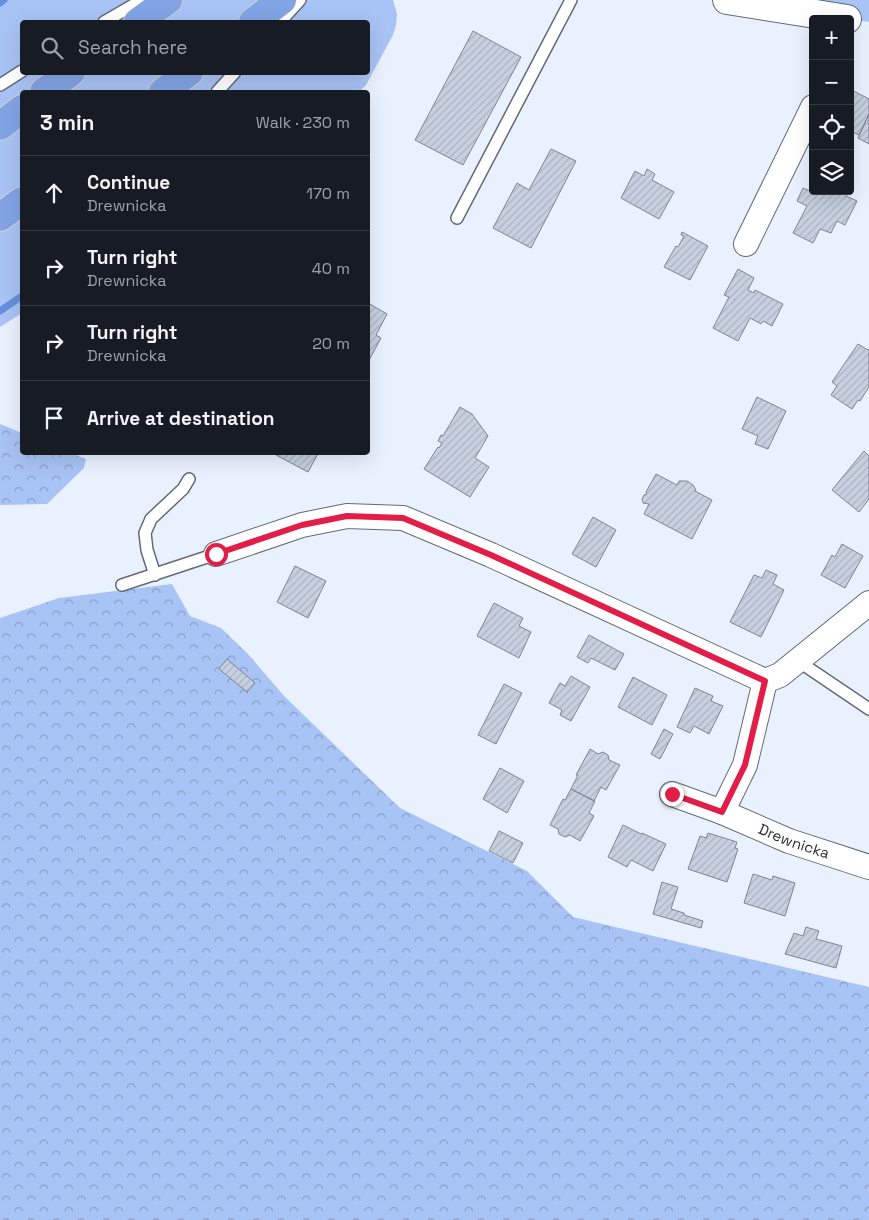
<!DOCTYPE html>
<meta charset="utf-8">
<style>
body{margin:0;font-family:"Space Grotesk",sans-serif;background:#20242c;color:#f1f3f6}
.controls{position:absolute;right:15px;top:15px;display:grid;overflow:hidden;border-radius:5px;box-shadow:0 5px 20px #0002}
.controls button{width:45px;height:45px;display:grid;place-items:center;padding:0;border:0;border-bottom:1px solid #363941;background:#171b24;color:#f1f3f6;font:25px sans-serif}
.stop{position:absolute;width:15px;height:15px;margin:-11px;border:4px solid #e11d48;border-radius:50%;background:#fff}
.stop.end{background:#e11d48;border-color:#fff;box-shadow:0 1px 5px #0008}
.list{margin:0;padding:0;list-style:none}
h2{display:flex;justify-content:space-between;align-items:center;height:65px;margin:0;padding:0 20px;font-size:21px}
h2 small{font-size:16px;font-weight:400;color:#9ea1a6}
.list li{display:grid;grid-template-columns:32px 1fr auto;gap:15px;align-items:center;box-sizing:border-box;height:75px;padding:0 20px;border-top:1px solid #363941}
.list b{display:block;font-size:19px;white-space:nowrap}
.list p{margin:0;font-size:16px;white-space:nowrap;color:#9ea1a6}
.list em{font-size:16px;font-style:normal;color:#9ea1a6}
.icon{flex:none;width:28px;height:28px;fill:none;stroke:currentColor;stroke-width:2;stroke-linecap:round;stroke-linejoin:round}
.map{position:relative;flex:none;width:869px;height:1220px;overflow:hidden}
.search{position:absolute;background:#171b24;box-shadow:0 5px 20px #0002;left:20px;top:20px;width:350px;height:55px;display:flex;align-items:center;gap:12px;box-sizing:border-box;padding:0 18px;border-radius:5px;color:#9ea1a6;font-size:19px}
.panel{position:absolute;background:#171b24;box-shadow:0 5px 20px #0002;left:20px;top:90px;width:350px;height:365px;border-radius:5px}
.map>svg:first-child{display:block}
.green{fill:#a8c3f5;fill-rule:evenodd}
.forest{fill:url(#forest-crowns)}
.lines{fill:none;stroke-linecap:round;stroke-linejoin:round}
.stream{stroke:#6690df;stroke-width:7}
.building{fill:url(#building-hatch);stroke:#7d8594}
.service-casing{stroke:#626978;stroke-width:14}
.minor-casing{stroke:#626978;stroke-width:26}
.tertiary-casing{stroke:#626978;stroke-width:30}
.motorway-casing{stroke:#cfd0d1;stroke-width:30}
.service{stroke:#fff;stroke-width:11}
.minor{stroke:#fff;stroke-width:24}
.tertiary{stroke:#fff;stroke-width:28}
.motorway{stroke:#82a4e5;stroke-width:28}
.route{stroke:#e11d48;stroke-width:6}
.labels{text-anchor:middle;stroke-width:4.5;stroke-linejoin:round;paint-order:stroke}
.street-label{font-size:15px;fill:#272a30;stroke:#eaf1fe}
</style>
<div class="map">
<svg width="869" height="1220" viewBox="0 0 869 1220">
<defs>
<pattern id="forest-crowns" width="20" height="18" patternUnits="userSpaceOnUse" patternTransform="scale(1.25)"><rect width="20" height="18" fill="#a8c3f5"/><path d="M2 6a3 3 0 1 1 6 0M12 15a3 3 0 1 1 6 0" fill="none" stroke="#899fc7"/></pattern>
<pattern id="building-hatch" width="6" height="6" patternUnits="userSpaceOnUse" patternTransform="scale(1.25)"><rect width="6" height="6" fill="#c7d0e0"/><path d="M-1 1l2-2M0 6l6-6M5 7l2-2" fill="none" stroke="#abb3c0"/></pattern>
</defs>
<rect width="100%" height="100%" fill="#eaf1fe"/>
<!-- green -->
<path class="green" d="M 0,0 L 393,0 L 397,14 L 396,25 L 393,35 L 366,85 L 359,92 L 22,92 L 22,313 L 0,327 ZM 22,22 L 368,22 L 368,72 L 22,72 Z
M 727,0 L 869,0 L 869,22 L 850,19 Z"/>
<!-- forest -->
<path class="forest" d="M 0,424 L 22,433 L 22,452 L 71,453 L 86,459 L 84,468 L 47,504 L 0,505 Z
M 172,584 L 190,616 L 221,628 L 248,654 L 284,696 L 400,808 L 527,871 L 573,917 L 869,987 L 869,1220 L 0,1220 L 0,618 L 59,598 Z"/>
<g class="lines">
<!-- stream -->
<path class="stream" d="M 0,3 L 4,0
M 0,311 L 22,296"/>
</g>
<!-- building -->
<path class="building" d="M 473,31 L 521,57 L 463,165 L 415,140 Z
M 850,89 L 869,99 L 869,114 L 859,135 L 850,131 Z
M 869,114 L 869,144 L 858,138 Z
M 551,149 L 576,161 L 531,248 L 493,228 L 517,183 L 529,190 Z
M 647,169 L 655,174 L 652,180 L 674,192 L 659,219 L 621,198 L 635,171 L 644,176 Z
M 803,188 L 817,194 L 818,191 L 848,191 L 846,196 L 857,201 L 845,225 L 837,221 L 831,233 L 820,229 L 813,243 L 793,233 L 807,206 L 797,201 Z
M 682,232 L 708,246 L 690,280 L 664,267 L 676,246 L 678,247 L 684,236 L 681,235 Z
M 738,269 L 754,278 L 748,290 L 754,293 L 755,290 L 783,304 L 772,326 L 763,321 L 761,324 L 750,318 L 738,341 L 713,328 L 729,297 L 724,295 Z
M 368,303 L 387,314 L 376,335 L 381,338 L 368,362 Z
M 858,344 L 868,350 L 869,349 L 869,387 L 860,401 L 858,400 L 852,409 L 831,395 L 837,386 L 832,382 Z
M 757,397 L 786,411 L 768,449 L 755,444 L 758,436 L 742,429 Z
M 460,407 L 472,414 L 488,436 L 475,458 L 489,467 L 470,497 L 424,469 L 438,447 L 439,448 L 442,443 L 438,441 L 441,435 L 443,436 Z
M 864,451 L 869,456 L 869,499 L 859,512 L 832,490 Z
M 277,452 L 319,452 L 308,472 L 276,455 Z
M 656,474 L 677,485 L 679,481 L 687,481 L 693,485 L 696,490 L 695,491 L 712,500 L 692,539 L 644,514 L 649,504 L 643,503 L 642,499 L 644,495 L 647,494 L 646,492 Z
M 593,517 L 616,530 L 596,567 L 572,554 Z
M 842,544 L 863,556 L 845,588 L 821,575 L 832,555 L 835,557 Z
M 295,566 L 326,581 L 308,618 L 277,602 Z
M 766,570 L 777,575 L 773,584 L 784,590 L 761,637 L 730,622 L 754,575 L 762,578 Z
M 494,603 L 523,618 L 519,626 L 531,632 L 519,658 L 477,636 Z
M 589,635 L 624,654 L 615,670 L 591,658 L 588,663 L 577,657 Z
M 227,659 L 255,683 L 247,692 L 219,669 Z
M 571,676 L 590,687 L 571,721 L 560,715 L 562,710 L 549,703 L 560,683 L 565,686 Z
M 633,677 L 667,695 L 652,725 L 618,707 Z
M 504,684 L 522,693 L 496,744 L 478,735 Z
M 695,688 L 713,696 L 711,701 L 723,706 L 709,734 L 694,726 L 690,733 L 677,727 Z
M 664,729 L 673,734 L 660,759 L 651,754 Z
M 590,749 L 598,754 L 603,752 L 608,755 L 609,760 L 620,765 L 606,790 L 601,787 L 594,801 L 571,789 L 578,775 L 576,775 Z
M 500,768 L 524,781 L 507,813 L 483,799 Z
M 571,789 L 595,801 L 589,813 L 594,816 L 580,841 L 570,835 L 565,837 L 559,834 L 558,829 L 550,825 L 563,799 L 565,800 Z
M 623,825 L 641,834 L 642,833 L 666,844 L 653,871 L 631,860 L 627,867 L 608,857 Z
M 499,831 L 523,843 L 513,863 L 489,851 Z
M 708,833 L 737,842 L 735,848 L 738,849 L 727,882 L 688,869 L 700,836 L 706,838 Z
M 753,874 L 772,880 L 773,876 L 795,883 L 785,916 L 744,903 Z
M 662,882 L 678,887 L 671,909 L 684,913 L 684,915 L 703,921 L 701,928 L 653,914 Z
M 806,927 L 819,931 L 816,939 L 842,946 L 836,968 L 785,954 L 794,933 L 803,936 Z"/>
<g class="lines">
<defs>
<path id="service" d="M 104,22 L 142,0
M 280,22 L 300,0
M 0,85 L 22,71
M 217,92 L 235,72
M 457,218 L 571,0
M 155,575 L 147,550 L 145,533 L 151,519 L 183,489 L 189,479
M 122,585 L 216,554
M 798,661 L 869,709"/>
<g id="minor">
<path d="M 746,244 L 813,107"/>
<path d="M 216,554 L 302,525 L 347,516 L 403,518 L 491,555 L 765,681 L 780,675 L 869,603"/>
<path id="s1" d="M 672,794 L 722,812 L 789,841 L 869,867"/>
<path d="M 722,812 L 745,765 L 765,681"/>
</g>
<path id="tertiary" d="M 727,0 L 847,19"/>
<path id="motorway" d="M 138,22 L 168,0
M 253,22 L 282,0
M 44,92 L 71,72
M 163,92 L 189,72
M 0,126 L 22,109
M 0,217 L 22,201"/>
</defs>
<!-- service casing -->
<use href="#service" class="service-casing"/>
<!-- minor casing -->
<use href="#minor" class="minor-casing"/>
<!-- tertiary casing -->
<use href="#tertiary" class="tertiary-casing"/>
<!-- motorway casing -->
<use href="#motorway" class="motorway-casing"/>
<!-- service -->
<use href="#service" class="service"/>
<!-- minor -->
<use href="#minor" class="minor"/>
<!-- tertiary -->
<use href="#tertiary" class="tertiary"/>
<!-- motorway -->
<use href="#motorway" class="motorway"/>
</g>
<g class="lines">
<!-- route -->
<path class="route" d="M 216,554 L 302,525 L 347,516 L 403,518 L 491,555 L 765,681 L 745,765 L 722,812 L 672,794"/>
</g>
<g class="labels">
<!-- street labels -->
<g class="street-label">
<text dy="5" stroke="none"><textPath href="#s1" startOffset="131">Drewnicka</textPath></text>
</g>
</g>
</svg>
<div class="controls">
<button>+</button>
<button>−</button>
<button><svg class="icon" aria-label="locate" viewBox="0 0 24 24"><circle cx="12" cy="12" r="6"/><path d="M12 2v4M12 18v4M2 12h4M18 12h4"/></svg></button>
<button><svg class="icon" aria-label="layers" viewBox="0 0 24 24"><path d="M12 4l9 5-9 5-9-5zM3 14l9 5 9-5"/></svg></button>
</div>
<div class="stop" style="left:216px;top:554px"></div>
<div class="stop end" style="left:672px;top:794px"></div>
<div class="search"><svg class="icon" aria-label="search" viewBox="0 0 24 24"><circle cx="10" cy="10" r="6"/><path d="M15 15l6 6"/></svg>Search here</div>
<section class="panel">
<h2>3 min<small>Walk · 230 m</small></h2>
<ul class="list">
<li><svg class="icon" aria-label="ahead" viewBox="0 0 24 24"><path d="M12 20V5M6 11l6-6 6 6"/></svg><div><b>Continue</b><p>Drewnicka</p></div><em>170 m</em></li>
<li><svg class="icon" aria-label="right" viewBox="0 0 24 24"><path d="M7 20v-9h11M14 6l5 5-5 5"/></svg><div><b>Turn right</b><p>Drewnicka</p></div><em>40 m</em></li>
<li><svg class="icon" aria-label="right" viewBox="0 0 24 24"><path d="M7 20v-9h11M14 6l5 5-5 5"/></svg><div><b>Turn right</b><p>Drewnicka</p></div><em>20 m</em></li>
<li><svg class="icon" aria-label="arrive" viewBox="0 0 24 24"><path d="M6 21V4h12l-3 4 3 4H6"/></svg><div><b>Arrive at destination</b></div></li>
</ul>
</section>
</div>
